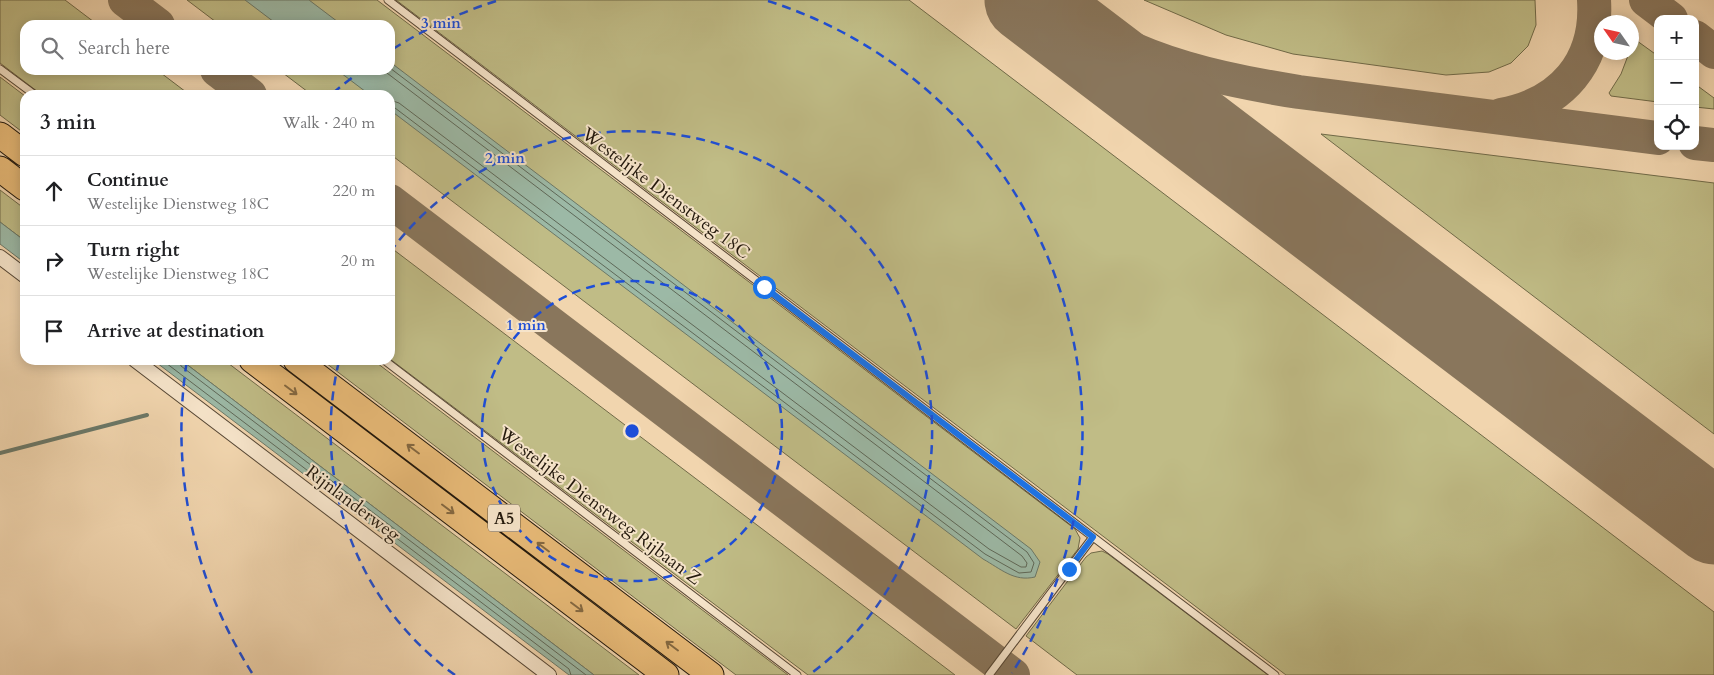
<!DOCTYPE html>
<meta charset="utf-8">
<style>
body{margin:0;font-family:Cardo,serif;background:#f6f6f6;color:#202124}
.controls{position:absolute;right:15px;top:15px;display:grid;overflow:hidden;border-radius:10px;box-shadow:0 2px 12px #0003}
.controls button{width:45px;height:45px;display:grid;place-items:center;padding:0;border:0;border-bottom:1px solid #e0e0e0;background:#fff;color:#202124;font:25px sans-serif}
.compass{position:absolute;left:1594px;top:15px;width:45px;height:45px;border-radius:50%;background:#fff;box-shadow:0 2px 12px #0003;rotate:304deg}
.stop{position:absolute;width:15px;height:15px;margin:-11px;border:4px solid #1a73e8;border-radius:50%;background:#fff}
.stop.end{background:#1a73e8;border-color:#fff;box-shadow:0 1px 5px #0008}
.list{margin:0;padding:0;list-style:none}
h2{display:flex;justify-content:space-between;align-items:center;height:65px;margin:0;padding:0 20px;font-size:21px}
h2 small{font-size:16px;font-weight:400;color:#757577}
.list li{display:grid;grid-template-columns:32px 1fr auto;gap:15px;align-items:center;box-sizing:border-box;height:70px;padding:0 20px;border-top:1px solid #e0e0e0}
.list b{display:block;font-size:19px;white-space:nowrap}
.list p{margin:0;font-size:16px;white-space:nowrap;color:#757577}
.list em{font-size:16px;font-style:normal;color:#757577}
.icon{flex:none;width:28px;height:28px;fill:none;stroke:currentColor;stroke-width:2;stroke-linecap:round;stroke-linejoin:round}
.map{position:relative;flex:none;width:1714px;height:675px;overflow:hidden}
.search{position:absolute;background:#fff;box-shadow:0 2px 12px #0003;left:20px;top:20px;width:375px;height:55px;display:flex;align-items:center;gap:12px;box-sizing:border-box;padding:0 18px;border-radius:15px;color:#757577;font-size:19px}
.panel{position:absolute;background:#fff;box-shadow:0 2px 12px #0003;left:20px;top:90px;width:375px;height:275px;border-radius:15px}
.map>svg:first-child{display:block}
.green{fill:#c0bc86;stroke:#706a48}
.water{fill:#9cb9a6;stroke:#6b7868}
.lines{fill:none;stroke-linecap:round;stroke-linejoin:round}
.shore{stroke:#5e6858;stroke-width:1}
.stream{stroke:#6b7868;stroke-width:4}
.taxiway{stroke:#89765c;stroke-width:34}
.runway{stroke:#89765c;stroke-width:85}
.lane-casing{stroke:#554634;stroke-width:9}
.street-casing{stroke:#554634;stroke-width:16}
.highway-casing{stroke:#21170b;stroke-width:27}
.lane{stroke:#f6e4ca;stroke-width:7}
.street{stroke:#f6e4ca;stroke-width:14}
.highway{stroke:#e8ba77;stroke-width:25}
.oneway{stroke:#846841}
.route{stroke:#1a73e8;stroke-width:6}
.ring{fill:none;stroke:#1d4ed8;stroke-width:2.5;stroke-dasharray:9 6}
.labels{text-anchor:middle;stroke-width:4;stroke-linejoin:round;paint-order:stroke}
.shield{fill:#f6e4ca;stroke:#615444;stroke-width:1}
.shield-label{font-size:16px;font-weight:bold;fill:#21170b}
.street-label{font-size:18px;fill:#21170b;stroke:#f6e4ca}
.centre{fill:#1d4ed8;stroke:#f6e4ca;stroke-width:2.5}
.ring-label{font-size:15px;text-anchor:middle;font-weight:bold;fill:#1d4ed8;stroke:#f6e4ca;stroke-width:4;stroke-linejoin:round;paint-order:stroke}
</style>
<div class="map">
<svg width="1714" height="675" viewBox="0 0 1714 675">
<rect width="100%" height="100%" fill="#f1d5ae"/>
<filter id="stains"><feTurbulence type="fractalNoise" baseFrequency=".004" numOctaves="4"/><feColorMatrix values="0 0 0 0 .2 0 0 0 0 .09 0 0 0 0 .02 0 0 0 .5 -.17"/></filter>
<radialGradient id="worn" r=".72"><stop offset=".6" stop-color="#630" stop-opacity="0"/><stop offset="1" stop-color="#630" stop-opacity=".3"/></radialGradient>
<!-- green -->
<path class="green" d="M 0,0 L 65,0 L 98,25 L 25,25 L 25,70 L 157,70 L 190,95 L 42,95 L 0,63 Z
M 187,0 L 377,0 L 1075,529 L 1080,538 L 1078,549 L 1016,629 L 390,154 L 390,95 L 312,95 L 279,70 L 390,70 L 390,25 L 220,25 Z
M 396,0 L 909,0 L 1714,612 L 1714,675 L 1286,675 Z
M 1144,0 L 1535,0 L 1536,25 L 1528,46 L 1511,63 L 1489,72 L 1446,75 L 1293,54 L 1226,35 Z
M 1633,38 L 1658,56 L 1658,102 L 1611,96 L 1609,93 L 1621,74 L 1629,53 L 1632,52 Z
M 0,77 L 25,96 L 25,134 L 0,115 Z
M 1695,84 L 1714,98 L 1714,109 L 1695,107 Z
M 1321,134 L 1714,183 L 1714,434 Z
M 0,190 L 25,209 L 25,241 L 0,222 Z
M 390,247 L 955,675 L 808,675 L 390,359 Z
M 181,360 L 224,360 L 639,675 L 594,675 Z
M 322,360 L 373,360 L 788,675 L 736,675 Z
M 1102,551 L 1108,554 L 1268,675 L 1077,675 L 1026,636 L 1086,557 L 1091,553 Z"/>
<!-- water -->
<path class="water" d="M 245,0 L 309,0 L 342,25 L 278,25 Z
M 390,62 L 1031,549 L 1040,562 L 1035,577 C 1014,582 1001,569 983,559 L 390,110 L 390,95 L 370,95 L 337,70 L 390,70 Z
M 0,222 L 25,241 L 25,263 L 0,244 Z
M 153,360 L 181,360 L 594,675 L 569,675 Z"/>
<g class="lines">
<!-- shore -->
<path class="shore" d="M 390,68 L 1027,552 L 1034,563 L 1031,572 L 1019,573 L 985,554 L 395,108 L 390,106
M 383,70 L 1022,556 L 1027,563 L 1026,567 L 1021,567 L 989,549 L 399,103 L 390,100
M 162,360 L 569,669 L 571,675
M 179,360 L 181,366 L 586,675"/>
<!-- stream -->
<path class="stream" d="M 0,453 L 147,415"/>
<!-- taxiway -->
<path class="taxiway" d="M 125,0 L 158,25
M 1037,0 C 1084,27 1134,53 1186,68 C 1223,79 1261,86 1299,92 L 1658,138
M 1646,0 L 1671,19
M 1695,37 L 1714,52
M 217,70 L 250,95
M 1501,115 C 1562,104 1598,62 1594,0
M 1695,143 L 1714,145
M 390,201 L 1013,675"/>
<!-- runway -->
<path class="runway" d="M 1027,0 L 1714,522"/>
<defs>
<path id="lane" d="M 388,0 L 1093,537 L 989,675
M 0,69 L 35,95
M 384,360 L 797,675
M 1093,537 L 1275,675"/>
<path id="street" d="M 0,257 L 25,276
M 135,360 L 549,675"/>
<path id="highway" d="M 0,135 L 25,154
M 0,169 L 25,188
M 252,360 L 666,675
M 296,360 L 711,675"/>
</defs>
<!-- lane casing -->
<use href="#lane" class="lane-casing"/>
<!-- street casing -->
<use href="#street" class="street-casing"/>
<!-- highway casing -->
<use href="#highway" class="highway-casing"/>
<!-- lane -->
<use href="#lane" class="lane"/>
<!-- street -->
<use href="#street" class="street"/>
<!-- highway -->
<use href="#highway" class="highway"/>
</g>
<!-- one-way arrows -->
<defs><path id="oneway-shaft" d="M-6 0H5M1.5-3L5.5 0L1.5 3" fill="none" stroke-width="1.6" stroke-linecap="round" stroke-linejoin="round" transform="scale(1.25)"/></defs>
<g class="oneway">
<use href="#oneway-shaft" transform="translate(291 390) rotate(37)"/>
<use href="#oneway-shaft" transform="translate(413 449) rotate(-143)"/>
<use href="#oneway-shaft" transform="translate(448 509) rotate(37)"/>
<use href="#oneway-shaft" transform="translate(543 547) rotate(-143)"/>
<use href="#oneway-shaft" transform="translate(577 607) rotate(37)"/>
<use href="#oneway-shaft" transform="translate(672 646) rotate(-143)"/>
</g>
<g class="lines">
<!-- route -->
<path class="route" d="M 764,287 L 1093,537 L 1069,569"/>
</g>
<!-- distance rings -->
<g class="ring">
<circle cx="632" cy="431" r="150"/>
<path d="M455 675A301 301 0 0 1 339 361M390 252A301 301 0 1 1 809 675"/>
<path d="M252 673A451 451 0 0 1 187 360M333 93A451 451 0 0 1 361 71M393 49A451 451 0 0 1 496 1M768 1A451 451 0 0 1 1012 673"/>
</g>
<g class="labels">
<!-- shield labels -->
<rect class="shield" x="488" y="504.5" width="32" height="27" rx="4"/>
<g class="shield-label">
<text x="504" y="524">A5</text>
</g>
<!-- street labels -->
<g class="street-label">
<text transform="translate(666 193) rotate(37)" y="6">Westelijke Dienstweg 18C</text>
<text transform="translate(353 503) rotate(37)" y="6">Rijnlanderweg</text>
<text transform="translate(600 506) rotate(37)" y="6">Westelijke Dienstweg Rijbaan Z</text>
</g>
</g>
<circle cx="632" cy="431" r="8" class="centre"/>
<g class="ring-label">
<text x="441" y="28">3 min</text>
<text x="505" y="163">2 min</text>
<text x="526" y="330">1 min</text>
</g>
<rect width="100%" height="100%" filter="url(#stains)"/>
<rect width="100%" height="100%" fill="url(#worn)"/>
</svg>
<div class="controls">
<button>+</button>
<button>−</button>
<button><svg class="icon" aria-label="locate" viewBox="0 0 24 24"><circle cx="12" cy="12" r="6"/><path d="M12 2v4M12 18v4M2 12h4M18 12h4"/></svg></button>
</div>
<svg class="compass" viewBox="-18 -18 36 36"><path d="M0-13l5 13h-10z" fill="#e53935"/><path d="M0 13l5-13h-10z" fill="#757577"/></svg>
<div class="stop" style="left:764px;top:287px"></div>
<div class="stop end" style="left:1069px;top:569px"></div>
<div class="search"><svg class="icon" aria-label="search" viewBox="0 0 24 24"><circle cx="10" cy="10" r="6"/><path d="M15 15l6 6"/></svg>Search here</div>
<section class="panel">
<h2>3 min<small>Walk · 240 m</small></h2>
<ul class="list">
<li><svg class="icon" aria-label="ahead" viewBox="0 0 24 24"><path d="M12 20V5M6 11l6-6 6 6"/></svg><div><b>Continue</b><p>Westelijke Dienstweg 18C</p></div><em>220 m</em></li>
<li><svg class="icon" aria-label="right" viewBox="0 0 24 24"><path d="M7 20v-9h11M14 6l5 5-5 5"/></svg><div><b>Turn right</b><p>Westelijke Dienstweg 18C</p></div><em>20 m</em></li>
<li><svg class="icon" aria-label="arrive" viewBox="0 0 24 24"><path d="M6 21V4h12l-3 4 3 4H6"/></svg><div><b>Arrive at destination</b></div></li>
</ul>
</section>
</div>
